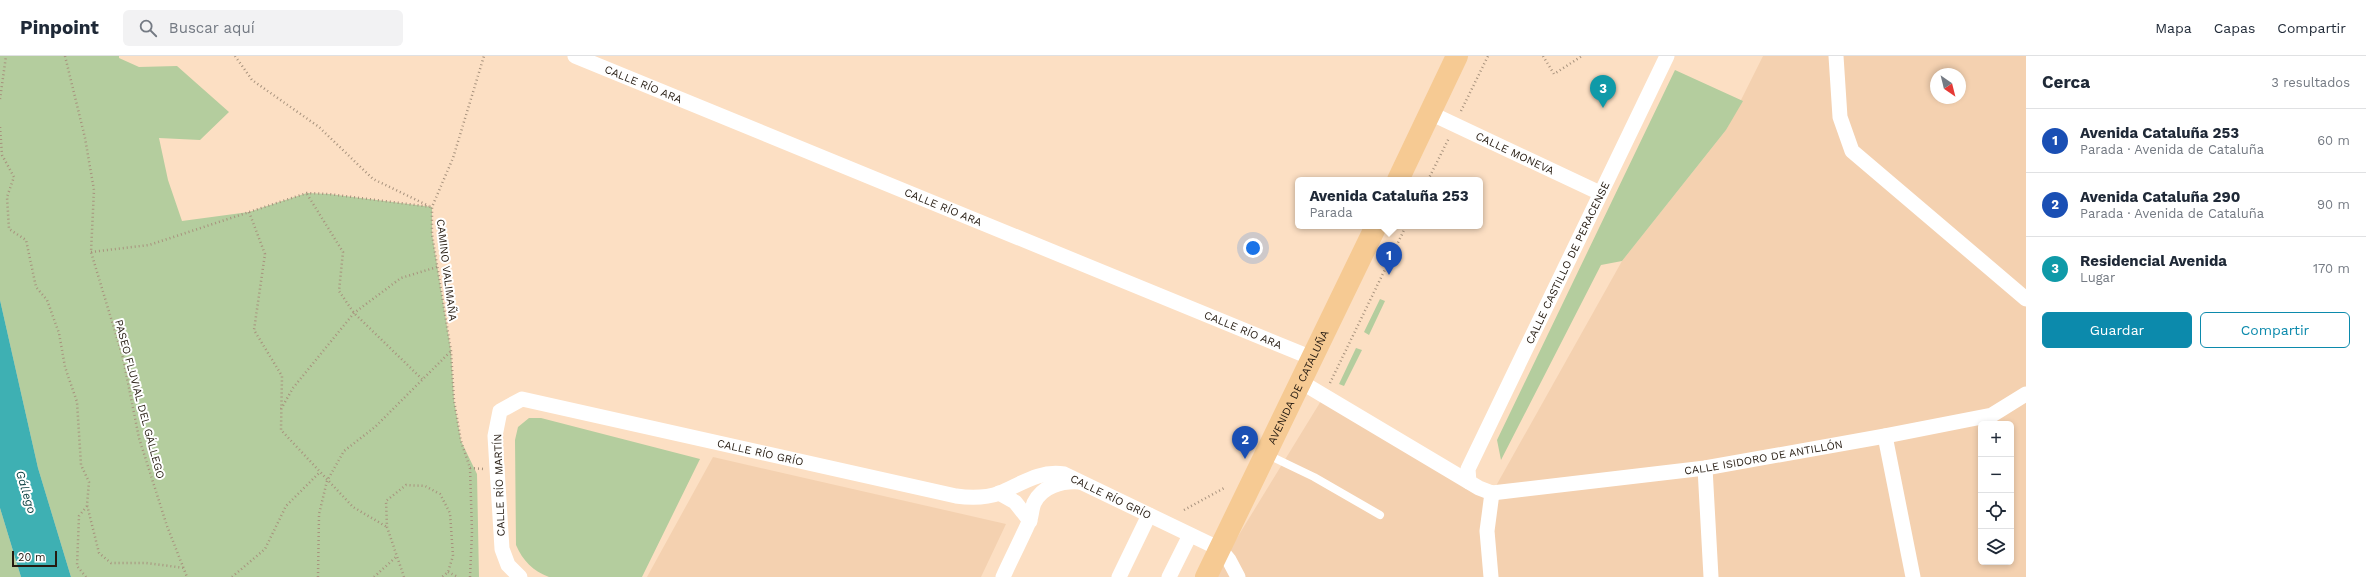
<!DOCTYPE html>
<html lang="es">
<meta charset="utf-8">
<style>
body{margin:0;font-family:"Work Sans",sans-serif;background:#f2f2f3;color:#1f2937}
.controls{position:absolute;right:12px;bottom:12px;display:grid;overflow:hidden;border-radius:6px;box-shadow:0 2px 6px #0003}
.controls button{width:36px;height:36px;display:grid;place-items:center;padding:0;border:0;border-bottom:1px solid #e0e1e3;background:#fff;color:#1f2937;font:20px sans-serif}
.compass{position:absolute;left:1930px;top:12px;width:36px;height:36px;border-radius:50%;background:#fff;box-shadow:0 2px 6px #0003;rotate:145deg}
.scale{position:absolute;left:12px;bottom:10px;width:45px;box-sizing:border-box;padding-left:4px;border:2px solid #251b11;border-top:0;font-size:11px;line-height:14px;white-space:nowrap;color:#251b11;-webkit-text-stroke:3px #fff;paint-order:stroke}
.you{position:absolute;left:1253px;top:192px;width:14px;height:14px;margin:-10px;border:3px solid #fff;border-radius:50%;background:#1a73e8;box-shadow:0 0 0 6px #1a73e833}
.badge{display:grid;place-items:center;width:26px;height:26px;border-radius:50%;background:#0c8aac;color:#fff;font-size:13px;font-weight:700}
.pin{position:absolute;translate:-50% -33px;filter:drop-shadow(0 1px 2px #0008)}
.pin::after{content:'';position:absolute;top:21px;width:14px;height:12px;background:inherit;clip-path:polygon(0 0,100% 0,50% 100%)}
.popup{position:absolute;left:1295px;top:121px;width:188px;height:52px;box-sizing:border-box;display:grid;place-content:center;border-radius:6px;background:#fff;filter:drop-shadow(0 1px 3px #0005);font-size:13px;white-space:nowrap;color:#747a83}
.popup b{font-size:15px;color:#1f2937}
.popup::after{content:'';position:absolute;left:50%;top:100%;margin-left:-8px;border:8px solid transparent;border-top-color:#fff}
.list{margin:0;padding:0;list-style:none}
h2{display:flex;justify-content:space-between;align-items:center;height:52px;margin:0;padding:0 16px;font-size:17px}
h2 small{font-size:13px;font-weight:400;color:#747a83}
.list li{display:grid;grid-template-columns:26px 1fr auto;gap:12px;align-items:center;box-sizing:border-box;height:64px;padding:0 16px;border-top:1px solid #e0e1e3}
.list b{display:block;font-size:15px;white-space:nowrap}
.list p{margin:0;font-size:13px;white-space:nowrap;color:#747a83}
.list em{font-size:13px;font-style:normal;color:#747a83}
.actions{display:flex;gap:8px;padding:12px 16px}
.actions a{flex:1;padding:9px 0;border:1px solid #0c8aac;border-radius:6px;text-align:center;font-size:14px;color:#0c8aac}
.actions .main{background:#0c8aac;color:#fff}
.icon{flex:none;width:22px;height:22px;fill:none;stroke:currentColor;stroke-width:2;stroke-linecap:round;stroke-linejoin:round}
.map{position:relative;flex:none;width:2026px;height:521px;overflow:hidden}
header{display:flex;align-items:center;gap:24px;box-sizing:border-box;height:56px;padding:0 20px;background:#fff;border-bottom:1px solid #e0e1e3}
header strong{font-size:19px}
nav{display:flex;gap:22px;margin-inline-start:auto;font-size:14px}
.search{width:280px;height:36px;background:#f2f2f3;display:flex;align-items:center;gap:10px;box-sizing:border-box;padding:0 14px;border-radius:6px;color:#747a83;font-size:15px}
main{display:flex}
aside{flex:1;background:#fff}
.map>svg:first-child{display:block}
.built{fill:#f4d1b0;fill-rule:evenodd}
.green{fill:#b4cd9e}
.water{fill:#3eb0b3}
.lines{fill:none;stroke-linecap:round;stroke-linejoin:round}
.path{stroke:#a7927d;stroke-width:2.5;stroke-dasharray:1 3;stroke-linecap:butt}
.service{stroke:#fff;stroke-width:8}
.minor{stroke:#fff;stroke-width:15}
.primary{stroke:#f6ca93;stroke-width:22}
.labels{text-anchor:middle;stroke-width:4;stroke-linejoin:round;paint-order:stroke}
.street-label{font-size:11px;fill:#251b11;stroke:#fff}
.water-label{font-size:12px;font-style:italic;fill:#053b3d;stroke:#fff}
</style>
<header>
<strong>Pinpoint</strong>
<div class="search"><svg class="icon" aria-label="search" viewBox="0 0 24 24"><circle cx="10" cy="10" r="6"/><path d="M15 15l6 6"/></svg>Buscar aquí</div>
<nav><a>Mapa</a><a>Capas</a><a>Compartir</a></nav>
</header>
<main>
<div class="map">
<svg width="2026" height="521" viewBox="0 0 2026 521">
<rect width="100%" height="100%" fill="#fcdfc3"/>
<!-- built -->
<path class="built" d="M 1763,0 L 2026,0 L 2026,521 L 1213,521 L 1324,340 L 1492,437 L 1622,205 L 1726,74 ZM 1936,18 L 1960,18 L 1960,42 L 1936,42 ZM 1981,368 L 2011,368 L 2011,506 L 1981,506 Z
M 713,401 L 1006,468 L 981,521 L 647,521 Z"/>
<!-- green -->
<path class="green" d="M 0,0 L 119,0 L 119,2 L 139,11 L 177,10 L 229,56 L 200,84 L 159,82 L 168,124 L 182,165 L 249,156 L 307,137 L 329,138 L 432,151 L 432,178 L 451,295 L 454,344 L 461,385 L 477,418 L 479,521 L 71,521 L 38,412 L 0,244 Z
M 1675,14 L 1743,45 L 1726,74 L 1622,205 L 1601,209 L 1501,404 L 1497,384 Z
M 1380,243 L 1385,245 L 1369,279 L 1364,276 Z
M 1356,292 L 1362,294 L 1344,330 L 1339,328 Z
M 529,362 L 541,362 L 700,403 L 642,521 L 549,521 C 533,515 523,505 516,489 L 515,384 L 518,371 Z
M 0,452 L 21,521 L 0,521 Z"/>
<!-- water -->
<path class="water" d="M 0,244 L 38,412 L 71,521 L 21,521 L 0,452 Z"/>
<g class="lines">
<!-- path -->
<path class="path" d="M 65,0 L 85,82 L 94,134 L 91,196 L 123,302 L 139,382 L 167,470 L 187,521
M 235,0 L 252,24 L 319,71 L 373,123 L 429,150
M 1543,0 L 1554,18 L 1582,0
M 0,43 L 6,0
M 1461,55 L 1488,0
M 0,71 L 2,99 L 14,121 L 7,141 L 9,173 L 26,184 L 36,231 L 47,244 L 59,277 L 65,311 L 77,346 L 81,409 L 89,426 L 87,449 L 99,497 L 111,507 L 146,507 L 185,512
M 1428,124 L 1449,82
M 307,138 L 343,196 L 339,235 L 354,257 L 422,323
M 249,156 L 265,198 L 254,274 L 282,320 L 281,374 L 353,451 L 387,471
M 91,196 L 149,189 L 307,137 L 329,138 L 432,151
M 1330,327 L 1406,170
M 281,353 L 293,332 L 354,257 L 401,222 L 437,211
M 470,412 L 484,413
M 1184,454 L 1226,431
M 448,516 L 458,521
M 86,521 L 77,510 L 79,460 L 87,450
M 232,521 L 265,493 L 286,450 L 319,417
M 318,521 L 319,458 L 327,425 L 344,395 L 375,371 L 451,295
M 374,521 L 396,501
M 404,521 L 387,471 L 386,445 L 406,429 L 425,430 L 440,438 L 450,457 L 453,500 L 448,516 L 442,521
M 470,521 L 472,476 L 470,412 L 461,385 L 454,344 L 451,295 L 432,178 L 432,151 L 453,102 L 484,0"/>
<!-- service -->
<path class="service" d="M 1266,398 L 1314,421 L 1380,459"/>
<!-- minor -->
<g class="minor">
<path id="s1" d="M 575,0 L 1312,302"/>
<path d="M 1836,0 L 1840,61 L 1852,95 L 2026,243"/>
<path id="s2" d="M 1430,57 L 1600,137"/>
<path id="s3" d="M 1301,326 L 1479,432 L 1492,437 L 1705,412 L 1885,380 L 1992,359 L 2026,338"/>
<path d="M 1885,380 L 1913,521"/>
<path d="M 1705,412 L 1711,521"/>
<path id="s4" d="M 1469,426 L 1468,413 L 1667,0"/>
<path d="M 999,437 L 1015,446 L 1030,465"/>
<path id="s5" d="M 520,521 L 508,509 L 502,493 L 495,380 L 500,355 L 522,343 L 956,440 C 970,442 986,442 1000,437 C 1021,428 1040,414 1064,418 L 1220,493 L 1229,504 L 1238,521"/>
<path d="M 1003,521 C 1011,503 1020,486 1028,468 C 1032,462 1031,454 1034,447 C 1042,430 1062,425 1079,426"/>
<path d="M 1119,521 L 1149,459"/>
<path d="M 1169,521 L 1190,479"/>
<path d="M 1491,521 L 1487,475 L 1492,437"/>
</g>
<!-- primary -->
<g class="primary">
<path d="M 1398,124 L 1457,0"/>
<path id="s6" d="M 1206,521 L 1376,170"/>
</g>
</g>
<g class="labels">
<!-- street labels -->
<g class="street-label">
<text dy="4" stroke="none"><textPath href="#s1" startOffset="74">CALLE RÍO ARA</textPath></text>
<text dy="4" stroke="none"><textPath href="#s2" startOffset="94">CALLE MONEVA</textPath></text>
<text dy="4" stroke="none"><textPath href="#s1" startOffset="398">CALLE RÍO ARA</textPath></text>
<text dy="4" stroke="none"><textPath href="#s4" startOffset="242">CALLE CASTILLO DE PERACENSE</textPath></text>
<text transform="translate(447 214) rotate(83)" y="4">CAMINO VALIMAÑA</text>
<text dy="4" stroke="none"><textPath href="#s1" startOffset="722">CALLE RÍO ARA</textPath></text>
<text dy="4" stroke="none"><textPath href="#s6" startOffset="211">AVENIDA DE CATALUÑA</textPath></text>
<text transform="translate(140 343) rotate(75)" y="4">PASEO FLUVIAL DEL GÁLLEGO</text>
<text dy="4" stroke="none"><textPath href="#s5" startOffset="442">CALLE RÍO GRÍO</textPath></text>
<text dy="4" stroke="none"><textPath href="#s3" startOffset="495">CALLE ISIDORO DE ANTILLÓN</textPath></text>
<text transform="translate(499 429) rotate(-92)" y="4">CALLE RÍO MARTÍN</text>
<text dy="4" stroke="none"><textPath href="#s5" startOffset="807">CALLE RÍO GRÍO</textPath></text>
</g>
<!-- water labels -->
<g class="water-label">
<text transform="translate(26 436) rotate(73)" y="4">Gállego</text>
</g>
</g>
</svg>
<div class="controls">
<button>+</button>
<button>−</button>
<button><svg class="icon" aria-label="locate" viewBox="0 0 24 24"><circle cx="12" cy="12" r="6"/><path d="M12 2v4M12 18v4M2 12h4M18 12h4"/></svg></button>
<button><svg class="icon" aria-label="layers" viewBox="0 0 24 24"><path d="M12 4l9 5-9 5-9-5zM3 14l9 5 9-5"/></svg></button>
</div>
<svg class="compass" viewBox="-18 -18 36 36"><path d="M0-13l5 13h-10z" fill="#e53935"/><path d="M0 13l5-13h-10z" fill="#747a83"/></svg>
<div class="scale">20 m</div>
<div class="you"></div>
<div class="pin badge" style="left:1389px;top:219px;background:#1a4fb4">1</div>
<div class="popup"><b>Avenida Cataluña 253</b>Parada</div>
<div class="pin badge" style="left:1245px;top:403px;background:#1a4fb4">2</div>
<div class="pin badge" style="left:1603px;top:52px;background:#0f9aa8">3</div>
</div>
<aside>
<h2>Cerca<small>3 resultados</small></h2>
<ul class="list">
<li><span class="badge" style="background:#1a4fb4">1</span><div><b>Avenida Cataluña 253</b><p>Parada · Avenida de Cataluña</p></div><em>60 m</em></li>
<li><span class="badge" style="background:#1a4fb4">2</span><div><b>Avenida Cataluña 290</b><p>Parada · Avenida de Cataluña</p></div><em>90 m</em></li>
<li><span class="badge" style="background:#0f9aa8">3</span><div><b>Residencial Avenida</b><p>Lugar</p></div><em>170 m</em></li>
</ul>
<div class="actions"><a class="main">Guardar</a><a>Compartir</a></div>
</aside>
</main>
